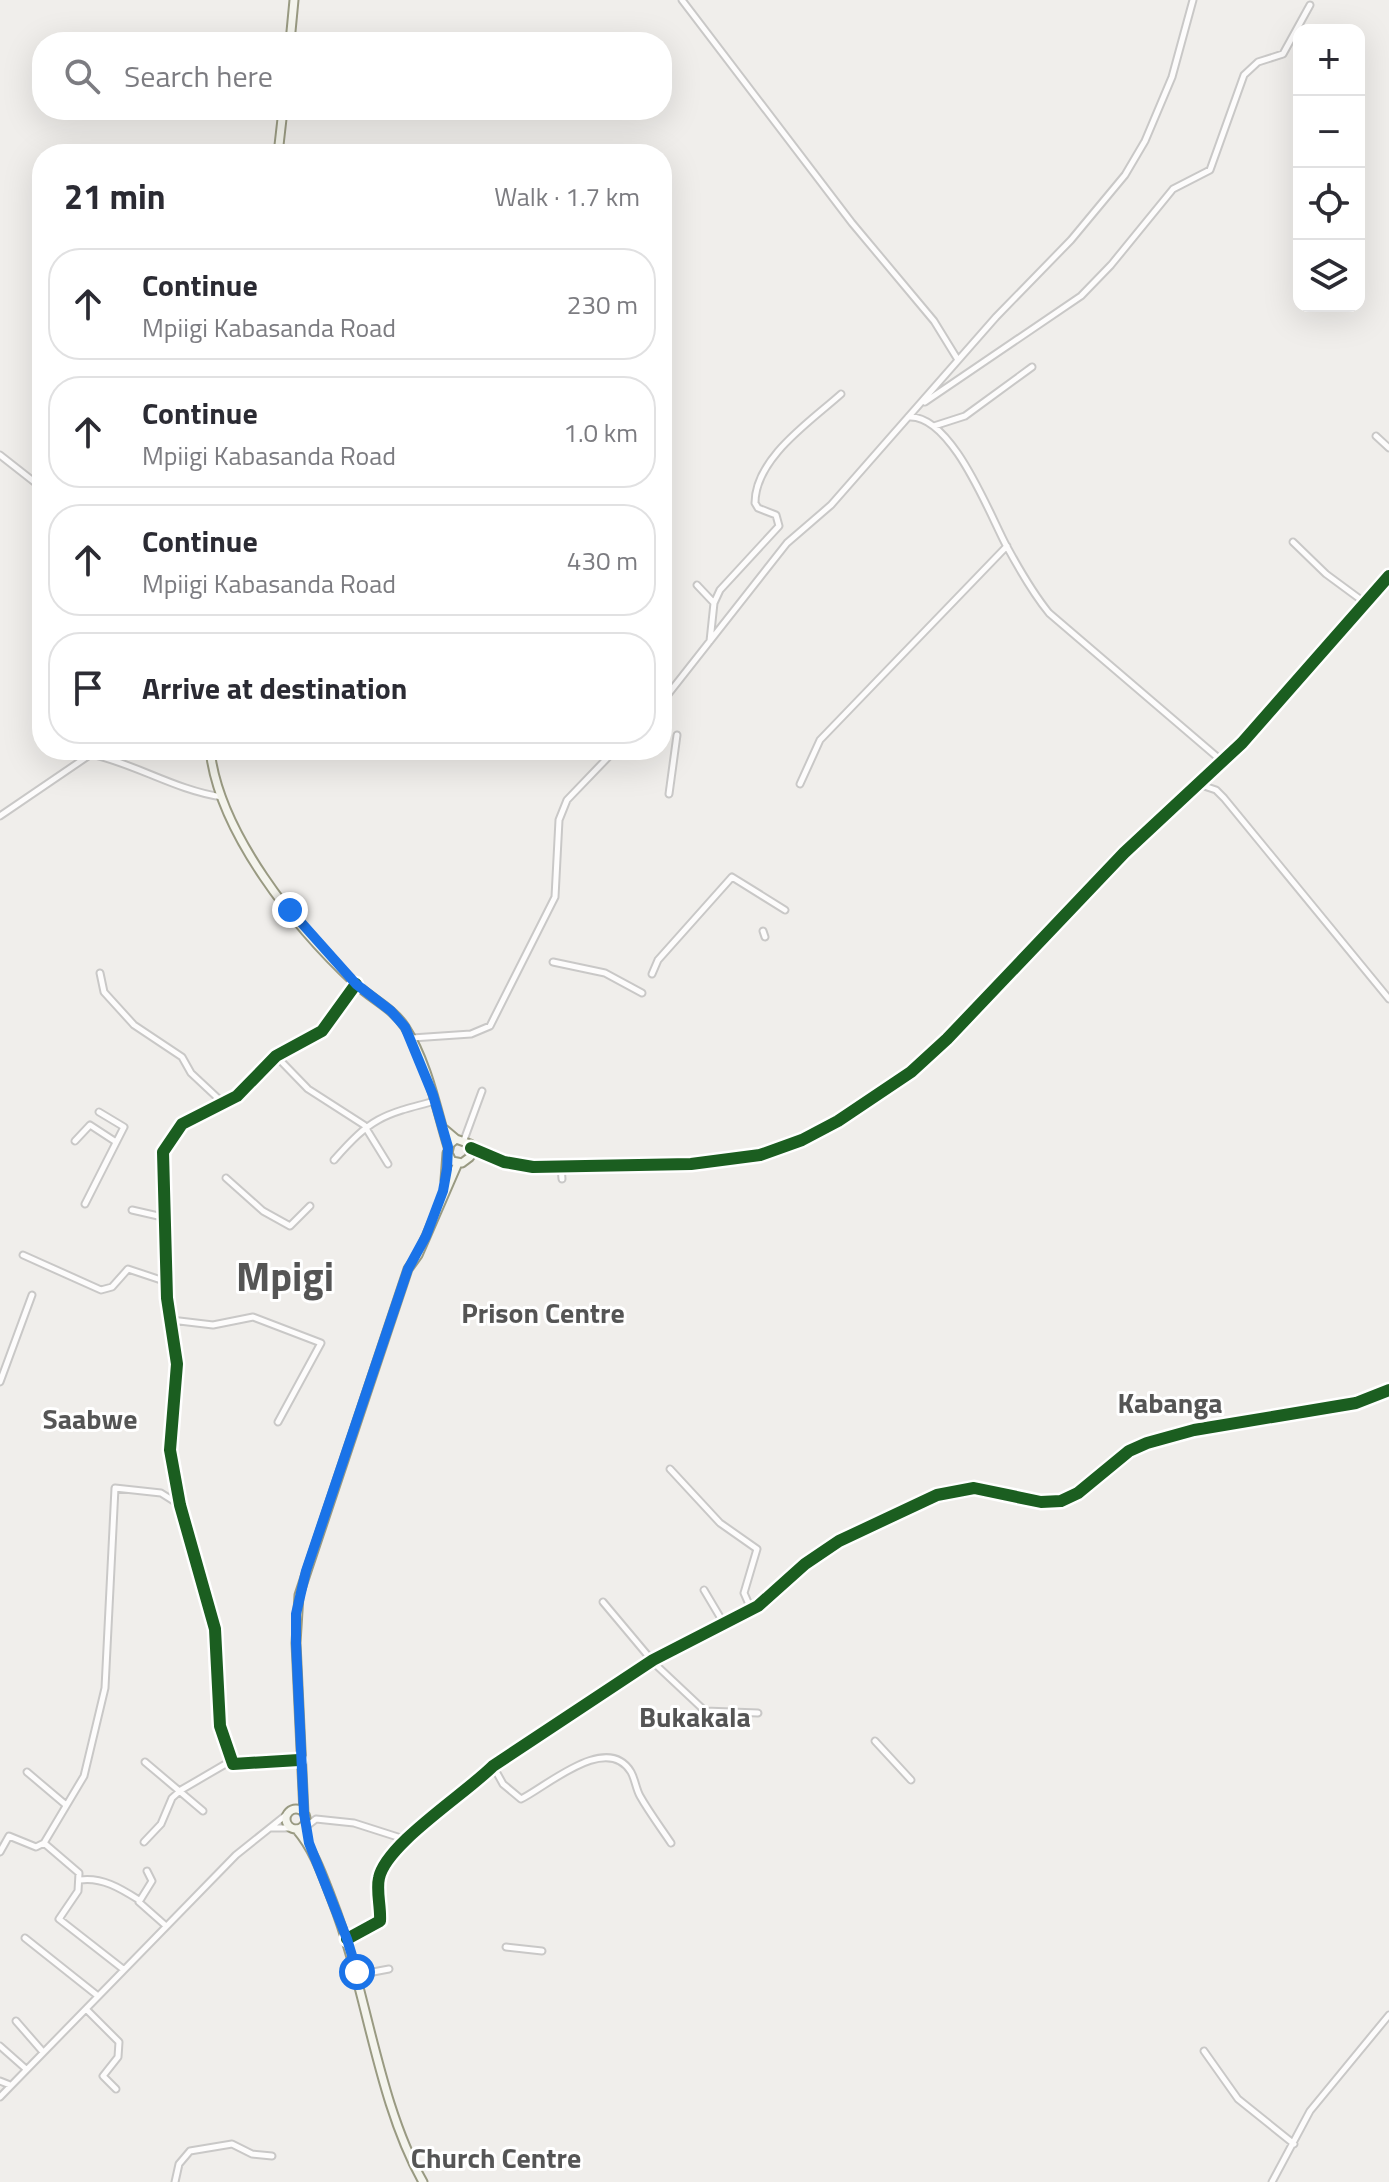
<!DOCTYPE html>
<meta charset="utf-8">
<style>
body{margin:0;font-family:"Titillium Web",sans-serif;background:#f2f2f3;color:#2b2b33}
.controls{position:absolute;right:24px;top:24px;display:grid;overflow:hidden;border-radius:16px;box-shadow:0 8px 32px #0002}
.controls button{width:72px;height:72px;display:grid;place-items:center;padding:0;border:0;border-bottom:2px solid #e1e1e2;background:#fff;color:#2b2b33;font:40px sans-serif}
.stop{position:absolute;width:24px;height:24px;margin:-18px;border:6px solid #1a73e8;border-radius:50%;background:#fff}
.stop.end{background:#1a73e8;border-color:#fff;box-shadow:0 2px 8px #0008}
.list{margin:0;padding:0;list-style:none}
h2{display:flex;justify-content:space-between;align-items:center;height:104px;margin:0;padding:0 32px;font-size:34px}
h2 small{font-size:26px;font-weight:400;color:#7c7c81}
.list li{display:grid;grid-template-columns:52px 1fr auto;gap:24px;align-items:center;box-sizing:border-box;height:112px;margin:0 16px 16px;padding:0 16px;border:2px solid #e1e1e2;border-radius:32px}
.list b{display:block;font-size:30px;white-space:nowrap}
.list p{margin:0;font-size:26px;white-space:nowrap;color:#7c7c81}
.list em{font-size:26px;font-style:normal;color:#7c7c81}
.icon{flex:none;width:44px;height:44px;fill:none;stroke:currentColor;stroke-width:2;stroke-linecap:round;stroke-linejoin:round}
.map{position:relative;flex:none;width:1389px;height:2182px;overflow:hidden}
.search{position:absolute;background:#fff;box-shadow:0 8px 32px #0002;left:32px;top:32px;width:640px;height:88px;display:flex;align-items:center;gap:20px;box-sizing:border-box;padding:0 28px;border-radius:32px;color:#7c7c81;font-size:30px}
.panel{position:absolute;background:#fff;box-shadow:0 8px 32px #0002;left:32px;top:144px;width:640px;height:616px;border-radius:32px}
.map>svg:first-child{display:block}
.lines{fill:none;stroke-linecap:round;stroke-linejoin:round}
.street-casing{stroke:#c9c8c7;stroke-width:9}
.secondary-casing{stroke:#999a82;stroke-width:11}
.street{stroke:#fdfcfc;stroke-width:5}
.secondary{stroke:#f4f4ed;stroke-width:7}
.cycleway-casing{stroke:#fff;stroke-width:17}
.cycleway{stroke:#1b5e20;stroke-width:12}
.route{stroke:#1a73e8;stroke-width:10}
.labels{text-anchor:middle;stroke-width:6;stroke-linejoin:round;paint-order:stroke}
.quarter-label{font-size:28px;font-weight:bold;fill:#555;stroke:#fff}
.town-label{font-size:40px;font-weight:bold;fill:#555;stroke:#fff}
</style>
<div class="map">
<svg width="1389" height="2182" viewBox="0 0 1389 2182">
<rect width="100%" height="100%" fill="#f0eeeb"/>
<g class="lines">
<defs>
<path id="street" d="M 682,0 L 852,223 L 934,321 L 958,360
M 925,402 L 1081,296 L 1111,265 L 1173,189 L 1210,170 L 1244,75 L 1258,62 L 1283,54 L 1310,5
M 908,417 C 951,413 989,513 1006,545 C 1019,569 1032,592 1049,613 L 1223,762
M 934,426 L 965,416 L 1032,367
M 1376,436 L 1389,448
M 0,455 L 42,488
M 1293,542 L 1326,574 L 1364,602
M 697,585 L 714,603 L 710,641
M 714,603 L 720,590 L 779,526 L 776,515 L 758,508 L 755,503 C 755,458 811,421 841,394
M 662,702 L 787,543 L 831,505 L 996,317 L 1071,240 L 1125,175 L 1145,141 L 1172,77 L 1193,0
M 800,784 L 820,740 L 1007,546
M 1201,785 L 1216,790 L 1224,798 L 1389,999
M 669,794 L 677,735
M 0,816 L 91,754 C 136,764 175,790 222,797
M 763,931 L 765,937
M 553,962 L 605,973 L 642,993
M 100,973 L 104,992 L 134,1025 L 182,1057 L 191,1073 L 222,1102
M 652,974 L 658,960 L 732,877 L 785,910
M 412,1038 L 471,1034 L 490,1026 L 555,897 L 559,820 L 567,800 L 615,750
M 276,1056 L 308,1089 L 364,1125 L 388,1164
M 464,1140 L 482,1091
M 75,1141 L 90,1125 L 116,1142
M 471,1148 L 504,1162 L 533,1167 L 691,1164 L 760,1155 L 802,1140 L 838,1121 L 911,1072 L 947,1039 L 1124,853 L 1242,743 L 1389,576
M 334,1160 C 371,1118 381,1115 435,1101
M 561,1167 L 562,1179
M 226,1178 L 263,1211 L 290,1226 L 310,1206
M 85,1204 L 124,1127 L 99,1112
M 132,1210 L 167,1218
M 23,1255 L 101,1290 L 112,1287 L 128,1269 L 167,1282
M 171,1320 L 213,1325 L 253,1317 L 321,1343 L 278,1422
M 0,1382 L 32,1295
M 670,1469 L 720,1523 L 757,1549 L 744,1593 L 751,1609
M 704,1590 L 723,1622
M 603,1602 L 655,1664 L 705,1711 L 758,1713
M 875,1741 L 911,1780
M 299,1760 L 233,1764 L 220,1726 L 215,1629 L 180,1505 L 170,1450 L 177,1364 L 167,1298 L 163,1152 L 182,1124 L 237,1096 L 276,1056 L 322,1031 L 356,984
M 145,1762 L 203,1811
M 493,1766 L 503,1784 L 521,1799 C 546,1787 607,1732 631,1772 C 635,1779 636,1789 640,1796 C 649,1812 661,1828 671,1843
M 27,1772 L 66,1805
M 307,1826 L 316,1819 L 354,1823 L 404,1839
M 270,1828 L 292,1828
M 144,1842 L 161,1824 L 172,1798 L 181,1790 L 229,1762
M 0,1852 L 9,1836 L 36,1847 L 44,1843
M 147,1871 L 152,1881 L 139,1902 L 165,1925
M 80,1880 C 102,1877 120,1888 139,1900
M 25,1938 L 98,1996
M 347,1939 L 380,1921 C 381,1907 376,1891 379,1878 C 386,1844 464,1795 493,1766 L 653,1660 L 758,1606 L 805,1564 L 839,1541 L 937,1495 L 974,1488 L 1041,1502 L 1061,1501 L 1078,1493 L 1129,1451 L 1147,1443 L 1194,1430 L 1356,1403 L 1389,1390
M 506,1947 L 542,1951
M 123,1969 L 59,1919 L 78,1891 L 79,1873 L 44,1843 L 84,1776 L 105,1688 L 115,1488 L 161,1493 L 180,1505
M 357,1975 L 389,1969
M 86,2009 L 119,2042 L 118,2057 L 103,2076 L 116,2089
M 16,2021 L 43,2052
M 0,2046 L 26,2069
M 1204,2051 L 1238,2099 L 1294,2144
M 0,2081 L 10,2085
M 0,2097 L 236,1855 L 286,1815
M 175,2182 L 179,2164 L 190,2151 L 232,2144 L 252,2154 L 272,2156
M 1272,2182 L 1310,2111 L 1389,2015"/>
<path id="secondary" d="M 290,42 L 294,0
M 278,154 L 283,110
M 210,750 C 219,833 296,928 355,983 C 371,999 393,1008 405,1027 C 428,1063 436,1108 448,1147
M 443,1128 L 456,1139 L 470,1144 L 470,1157 L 462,1163 L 452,1161 L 448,1153 L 450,1144 L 456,1139
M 445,1180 L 447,1153
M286 1819a10 10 0 1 1 20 0a10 10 0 1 1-20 0Z
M 304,1813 L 296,1643 L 299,1595 L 408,1269 L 418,1255 L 458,1163
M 296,1829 C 314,1850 322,1874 332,1900 C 367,1989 377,2101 423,2182"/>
</defs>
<!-- street casing -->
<use href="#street" class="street-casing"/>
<!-- secondary casing -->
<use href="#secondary" class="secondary-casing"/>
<!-- street -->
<use href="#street" class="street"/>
<!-- secondary -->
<use href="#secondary" class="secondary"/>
<defs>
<path id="cycleway" d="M 471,1148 L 504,1162 L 533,1167 L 691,1164 L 760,1155 L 802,1140 L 838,1121 L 911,1072 L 947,1039 L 1124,853 L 1242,743 L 1389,576
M 299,1760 L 233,1764 L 220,1726 L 215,1629 L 180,1505 L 170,1450 L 177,1364 L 167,1298 L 163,1152 L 182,1124 L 237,1096 L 276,1056 L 322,1031 L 356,984
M 347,1939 L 380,1921 C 381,1907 376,1891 379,1878 C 386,1844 464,1795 493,1766 L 653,1660 L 758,1606 L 805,1564 L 839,1541 L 937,1495 L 974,1488 L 1041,1502 L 1061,1501 L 1078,1493 L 1129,1451 L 1147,1443 L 1194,1430 L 1356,1403 L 1389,1390"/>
</defs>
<!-- cycleway casing -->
<use href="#cycleway" class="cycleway-casing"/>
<!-- cycleway -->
<use href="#cycleway" class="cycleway"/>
</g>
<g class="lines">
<!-- route -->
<path class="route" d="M 290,910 L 356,984 L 391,1011 L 405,1027 L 433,1095 L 448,1147 L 447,1169 L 443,1191 L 426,1236 L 408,1269 L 306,1571 L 296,1614 L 296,1643 L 304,1813 L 309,1843 L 347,1939 L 357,1972"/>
</g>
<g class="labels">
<!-- quarter labels -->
<g class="quarter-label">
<text x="543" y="1323">Prison Centre</text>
<text x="1170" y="1413">Kabanga</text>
<text x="90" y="1429">Saabwe</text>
<text x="695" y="1727">Bukakala</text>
<text x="496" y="2168">Church Centre</text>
</g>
<!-- town labels -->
<g class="town-label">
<text x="285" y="1291">Mpigi</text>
</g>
</g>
</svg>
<div class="controls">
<button>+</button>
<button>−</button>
<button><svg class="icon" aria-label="locate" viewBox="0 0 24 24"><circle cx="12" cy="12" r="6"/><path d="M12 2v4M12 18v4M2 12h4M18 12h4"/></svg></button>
<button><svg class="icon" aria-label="layers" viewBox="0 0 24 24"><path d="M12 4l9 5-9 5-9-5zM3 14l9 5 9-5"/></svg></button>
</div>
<div class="stop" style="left:357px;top:1972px"></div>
<div class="stop end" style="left:290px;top:910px"></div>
<div class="search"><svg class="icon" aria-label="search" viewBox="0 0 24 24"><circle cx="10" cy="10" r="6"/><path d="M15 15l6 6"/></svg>Search here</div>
<section class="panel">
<h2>21 min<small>Walk · 1.7 km</small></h2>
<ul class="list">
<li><svg class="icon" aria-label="ahead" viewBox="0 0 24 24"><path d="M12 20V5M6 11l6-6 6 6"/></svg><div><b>Continue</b><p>Mpiigi Kabasanda Road</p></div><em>230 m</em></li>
<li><svg class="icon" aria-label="ahead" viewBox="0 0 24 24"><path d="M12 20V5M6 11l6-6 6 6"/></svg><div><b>Continue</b><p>Mpiigi Kabasanda Road</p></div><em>1.0 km</em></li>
<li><svg class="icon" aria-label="ahead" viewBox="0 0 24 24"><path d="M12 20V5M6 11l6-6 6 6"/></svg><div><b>Continue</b><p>Mpiigi Kabasanda Road</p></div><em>430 m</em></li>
<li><svg class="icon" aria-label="arrive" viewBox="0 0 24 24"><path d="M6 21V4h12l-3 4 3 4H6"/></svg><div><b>Arrive at destination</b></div></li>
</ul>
</section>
</div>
